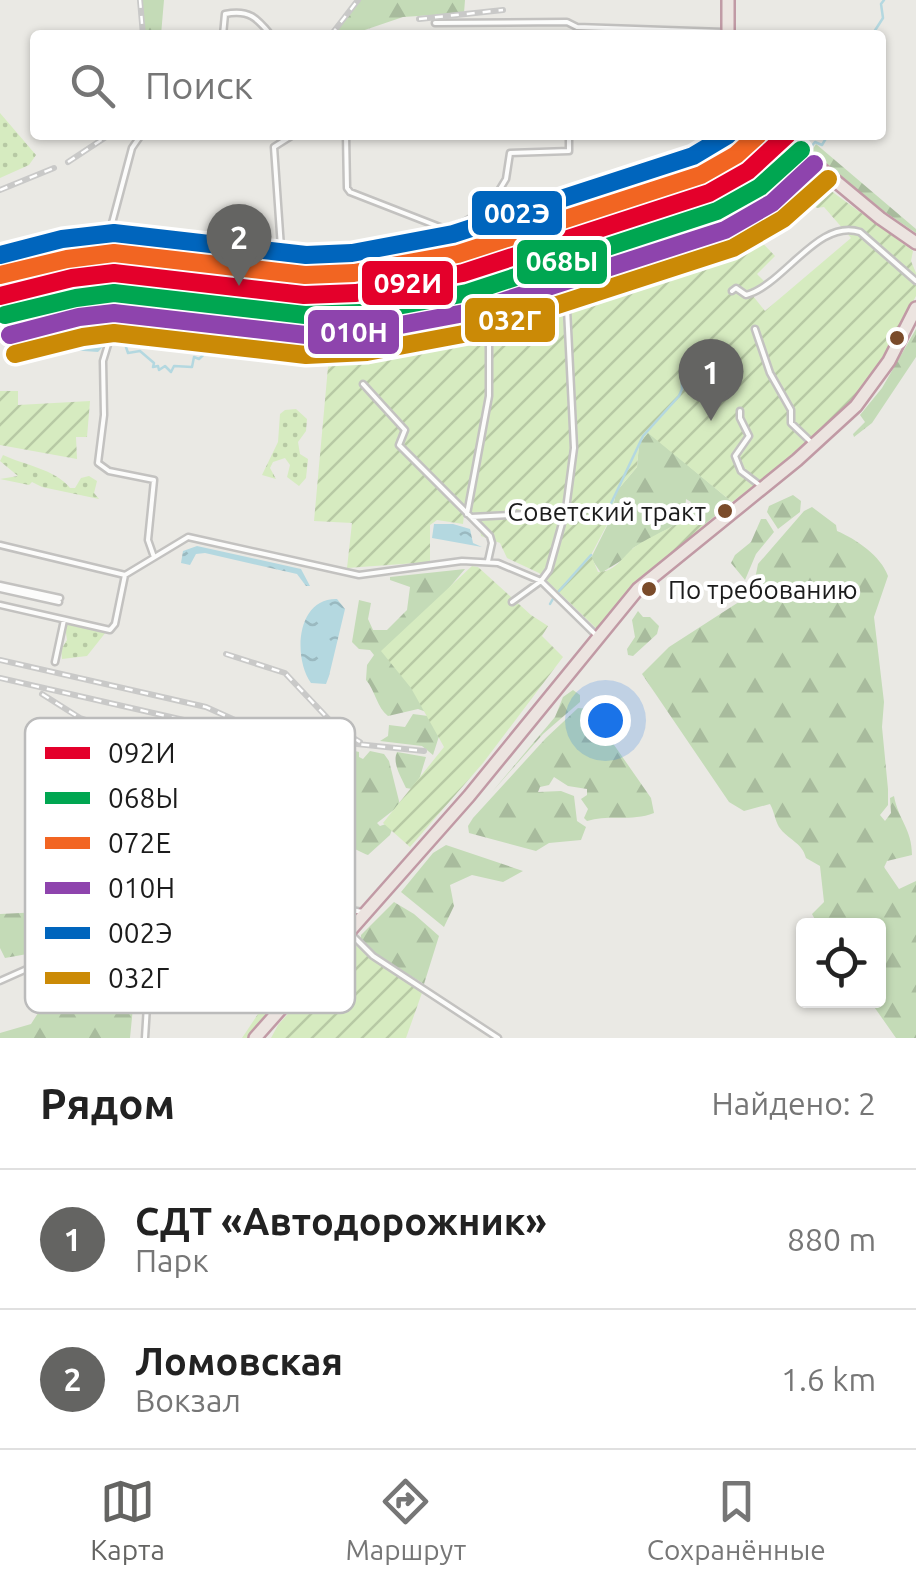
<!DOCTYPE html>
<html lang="ru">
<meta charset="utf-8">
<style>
body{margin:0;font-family:Ubuntu,sans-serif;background:#f2f2f2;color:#222}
.controls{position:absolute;right:30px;bottom:30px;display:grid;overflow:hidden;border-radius:10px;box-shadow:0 2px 8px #0004}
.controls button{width:90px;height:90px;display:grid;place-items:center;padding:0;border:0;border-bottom:2px solid #e0e0e0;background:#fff;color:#222;font:50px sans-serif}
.you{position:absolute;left:605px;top:720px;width:35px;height:35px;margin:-25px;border:8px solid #fff;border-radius:50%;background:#1a73e8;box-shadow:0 0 0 15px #1a73e833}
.badge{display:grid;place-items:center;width:65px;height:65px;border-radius:50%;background:#646462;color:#fff;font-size:32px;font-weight:700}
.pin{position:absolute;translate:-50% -82px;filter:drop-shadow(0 2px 5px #0008)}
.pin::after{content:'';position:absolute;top:52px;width:35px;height:30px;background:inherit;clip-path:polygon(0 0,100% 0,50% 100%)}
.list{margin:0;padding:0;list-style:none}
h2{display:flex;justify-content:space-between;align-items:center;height:130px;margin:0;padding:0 40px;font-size:42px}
h2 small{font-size:32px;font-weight:400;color:#767676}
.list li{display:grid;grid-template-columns:65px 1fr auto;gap:30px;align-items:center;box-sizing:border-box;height:140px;padding:0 40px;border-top:2px solid #e0e0e0}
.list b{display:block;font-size:38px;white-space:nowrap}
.list p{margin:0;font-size:32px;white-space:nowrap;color:#767676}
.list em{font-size:32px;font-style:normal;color:#767676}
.icon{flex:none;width:55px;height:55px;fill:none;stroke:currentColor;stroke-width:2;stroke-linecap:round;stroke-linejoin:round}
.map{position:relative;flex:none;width:916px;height:1038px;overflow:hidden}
.search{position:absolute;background:#fff;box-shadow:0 2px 8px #0004;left:30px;right:30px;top:30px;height:110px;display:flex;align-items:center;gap:25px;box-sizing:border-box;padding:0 35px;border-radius:10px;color:#767676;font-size:38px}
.sheet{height:410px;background:#fff}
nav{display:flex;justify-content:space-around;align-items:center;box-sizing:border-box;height:140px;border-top:2px solid #e0e0e0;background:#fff;font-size:28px;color:#767676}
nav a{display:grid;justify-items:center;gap:5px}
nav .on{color:#646462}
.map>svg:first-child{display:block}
.grass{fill:url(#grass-dots)}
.forest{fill:url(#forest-firs)}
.garden{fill:url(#garden-furrows)}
.water{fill:url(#water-ripples)}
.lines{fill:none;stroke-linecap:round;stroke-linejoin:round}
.stream{stroke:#b4d8e0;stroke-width:2.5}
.minor-casing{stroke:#c3c2c0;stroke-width:9}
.trunk-casing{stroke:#c19aa5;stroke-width:16}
.minor{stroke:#fcfcfb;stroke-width:4}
.trunk{stroke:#ece4e0;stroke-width:11}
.rail-casing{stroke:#c9c9c8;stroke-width:6}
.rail{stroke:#fff;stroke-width:2.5;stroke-dasharray:8;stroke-linecap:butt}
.rail-1-casing{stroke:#fff;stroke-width:25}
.rail-2-casing{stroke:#fff;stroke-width:25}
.rail-3-casing{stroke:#fff;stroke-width:25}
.rail-4-casing{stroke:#fff;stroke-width:25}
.rail-5-casing{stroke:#fff;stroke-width:25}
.rail-6-casing{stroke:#fff;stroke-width:25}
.rail-1{stroke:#e4002b;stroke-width:18}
.rail-2{stroke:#00a651;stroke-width:18}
.rail-3{stroke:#f26522;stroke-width:18}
.rail-4{stroke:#8e44ad;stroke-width:18}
.rail-5{stroke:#0065bd;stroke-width:18}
.rail-6{stroke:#cb8a06;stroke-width:18}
.bus-dot{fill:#7a4b2a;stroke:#fff;stroke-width:4}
.labels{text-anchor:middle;stroke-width:8;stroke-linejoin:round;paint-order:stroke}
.bus-label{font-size:26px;fill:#1c1c1c;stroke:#fff;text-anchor:end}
.key{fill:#fff;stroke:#bbb;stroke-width:2.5}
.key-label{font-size:28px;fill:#1c1c1c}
.line-badge{stroke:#fff;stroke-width:4}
.badge-label{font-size:28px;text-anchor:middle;font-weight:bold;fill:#fff}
</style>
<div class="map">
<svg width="916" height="1038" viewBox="0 0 916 1038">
<defs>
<pattern id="grass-dots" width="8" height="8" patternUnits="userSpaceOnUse" patternTransform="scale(2.5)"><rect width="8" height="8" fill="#d6ebc0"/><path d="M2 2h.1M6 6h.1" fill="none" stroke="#b7c9a4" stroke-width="1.8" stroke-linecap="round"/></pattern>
<pattern id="forest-firs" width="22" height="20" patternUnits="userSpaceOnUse" patternTransform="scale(2.5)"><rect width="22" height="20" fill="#c4dbb7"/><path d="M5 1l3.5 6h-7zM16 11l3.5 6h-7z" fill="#a8bb9d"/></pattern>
<pattern id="garden-furrows" width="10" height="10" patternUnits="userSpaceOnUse" patternTransform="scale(2.5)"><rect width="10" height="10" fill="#d6ebc0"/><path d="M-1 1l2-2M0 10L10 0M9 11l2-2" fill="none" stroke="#b7c9a4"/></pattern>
<pattern id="water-ripples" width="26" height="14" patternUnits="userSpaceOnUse" patternTransform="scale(2.5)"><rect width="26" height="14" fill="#b4d8e0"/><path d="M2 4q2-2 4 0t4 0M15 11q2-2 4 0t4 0" fill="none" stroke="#9ab9c0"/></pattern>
</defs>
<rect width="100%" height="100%" fill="#eae9e4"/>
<!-- grass -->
<path class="grass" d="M 0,113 L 36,155 L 29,165 L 0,178 Z
M 296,409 L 307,419 L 306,431 L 298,442 L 300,454 L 308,459 L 306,478 L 299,486 L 287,477 L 290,465 L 285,458 L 273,462 L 270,468 L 276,479 L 262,475 L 278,442 L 280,414 L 285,410 Z
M 3,455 C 24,465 55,469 70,488 L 75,488 L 81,478 L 89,476 L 97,481 L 94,493 L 99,499 L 42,487 L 32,482 L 29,485 L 0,479 L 18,476 L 0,461 Z
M 72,624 L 106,632 L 87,656 L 62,659 L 61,650 L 67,640 L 65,626 Z
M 305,880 L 340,892 L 339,887 L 357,909 L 264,894 L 284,883 Z
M 328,909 L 356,916 L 293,986 L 288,973 L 305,954 L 302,938 Z
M 280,962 L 288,993 L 247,1038 L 242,1038 L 260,1011 L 273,971 L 269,966 Z"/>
<!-- forest -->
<path class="forest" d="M 142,0 L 164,0 L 161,35 L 144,35 Z
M 361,0 L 465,0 L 464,13 L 403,17 L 350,35 L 333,35 Z
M 752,136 L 764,145 C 730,189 614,214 560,231 L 557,218 L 546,208 L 548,204 L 566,204 L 571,195 L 576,204 L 641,184 L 684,178 Z
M 816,144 L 916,229 L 916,233 L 885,212 L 811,152 Z
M 754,173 L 755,176 C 743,182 735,188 735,203 L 643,235 L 606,240 L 581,254 L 557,261 L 553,255 L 555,249 L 563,245 L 685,204 Z
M 482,236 L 495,252 C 448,268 324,307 284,270 L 285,266 L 291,264 L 406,253 Z
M 539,257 L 544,264 L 538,268 L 448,295 L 431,295 L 442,284 Z
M 66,284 L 80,287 L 0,315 L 0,302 Z
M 916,329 L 916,357 L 872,423 L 854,437 L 853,434 L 865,422 L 860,415 L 882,388 Z
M 648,432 L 732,502 L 705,524 L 693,518 L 689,510 L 691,502 L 686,499 L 684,520 L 633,548 L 627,557 L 601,573 L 591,558 L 611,518 L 616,492 L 637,467 L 639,444 Z
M 793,495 L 801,501 L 800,512 L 778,529 L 767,512 L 769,506 Z
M 812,507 L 836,525 L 837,531 C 856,539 881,556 888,576 L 874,617 L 884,702 L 882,727 L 888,789 L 888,805 L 880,815 L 885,821 L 891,813 L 890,798 L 894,796 C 898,819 912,829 912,855 L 887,861 L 884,867 L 899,889 L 916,881 L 916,1038 L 896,1038 L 870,1001 L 878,1001 L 878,926 L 818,925 L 812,914 L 824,902 L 820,866 L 806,858 C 802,842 788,840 779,827 C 775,820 774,811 770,804 L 744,811 L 729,802 L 642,674 L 669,647 L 745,598 L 755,579 L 758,564 L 804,511 Z
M 761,519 L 766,519 L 774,532 L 756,554 L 745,580 L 731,563 L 735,555 L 751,542 Z
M 465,569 L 449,588 L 429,713 L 418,709 L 388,716 C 377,708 375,690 366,680 L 367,665 L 374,655 L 370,650 L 359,649 L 352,642 L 359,600 L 371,603 L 368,619 L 373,630 L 387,630 L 407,610 L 410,587 L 390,580 L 390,577 Z
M 638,611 L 643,617 L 650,617 L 659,626 L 657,634 L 633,656 L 628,655 L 627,649 L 635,637 L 632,620 Z
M 573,690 L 580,695 L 580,702 L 543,734 L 492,792 L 555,717 L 563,697 Z
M 578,708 L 589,709 L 651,798 L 654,813 C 631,822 609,814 587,821 L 584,818 L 588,809 L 581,799 L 587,795 L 587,789 L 568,786 L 554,777 L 549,785 L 540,787 L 538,792 L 561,791 L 574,796 L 577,821 L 586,827 L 581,840 L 549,843 L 536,851 L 469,833 L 468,826 L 473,818 L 546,738 Z
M 413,714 L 428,716 L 441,730 L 433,755 L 422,746 L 380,741 L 388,736 L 389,725 L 405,727 Z
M 343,748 L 359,752 L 359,757 L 363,759 L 370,751 L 384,754 L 389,761 L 400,805 L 377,823 L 380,826 L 389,823 L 393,827 L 390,835 L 368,855 C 362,853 357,849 351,848 C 333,846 317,855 299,844 L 301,839 L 311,840 L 338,807 L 331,794 L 351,774 L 350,769 L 333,757 Z
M 397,752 L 426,757 L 419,780 L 412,789 L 406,788 C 401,777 392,763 397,752 Z
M 446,845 L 523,871 L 503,882 L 472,875 L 450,885 L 454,906 L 444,927 L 401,892 L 433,853 Z
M 394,902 L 414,914 L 439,936 L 424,984 L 374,953 L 361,939 L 361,935 Z
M 62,911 L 66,912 L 70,920 L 66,947 L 5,958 L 0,948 L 0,914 Z
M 142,932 L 151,934 L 145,949 L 138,956 L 130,1038 L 0,1038 L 0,1033 L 31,1024 L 40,1010 L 75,993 L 62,958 L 64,956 Z"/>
<!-- garden -->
<path class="garden" d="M 808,174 L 913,251 L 911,261 L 916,273 L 916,296 L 863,393 L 809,444 L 732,502 L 648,433 L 639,444 L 637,467 L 616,492 L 611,517 L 591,555 L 598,572 C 613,572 620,561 630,551 C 641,540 673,528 687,517 L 705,524 L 635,588 L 598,630 L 539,573 L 507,558 L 500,543 L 481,536 L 478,518 L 464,515 L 463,524 L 437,520 L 430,525 L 430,562 L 347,568 L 352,523 L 314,521 L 332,323 L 486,306 L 550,293 L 563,278 L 604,258 L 661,242 L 690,246 L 723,229 L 749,229 L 775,256 L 757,274 L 766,283 L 753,296 L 765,311 L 851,238 L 824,207 L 817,208 L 802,194 L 801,184 Z
M 0,391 L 18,391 L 18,405 L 90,401 L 87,437 L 76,437 L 77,459 L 0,445 Z
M 472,566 L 478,567 L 531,615 L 548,626 L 542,636 L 563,657 L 483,763 L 410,847 L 383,823 L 444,747 L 411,688 L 381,651 Z
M 352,943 L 423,990 L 406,1038 L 271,1038 L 278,1025 Z"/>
<!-- water -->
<path class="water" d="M 96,321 L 104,325 C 109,338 108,342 98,352 L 42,348 L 39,334 L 82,330 Z
M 434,524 L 453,524 L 470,529 L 473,543 L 482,547 L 432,538 Z
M 197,546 L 301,569 L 310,586 L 306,586 L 297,574 L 205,553 L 196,554 L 190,565 L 181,563 L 183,551 Z
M 337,599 L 345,609 L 329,676 L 326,684 L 311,683 C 293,658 296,598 337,599 Z"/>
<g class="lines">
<!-- stream -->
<path class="stream" d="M 872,35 L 883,18 L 881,4 L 884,0
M 806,153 L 815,142 L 822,145 L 828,135
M 546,253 L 555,265 L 577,270
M 550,276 L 578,272 L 582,260 L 595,263 L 605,254 L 604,248 L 609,255 L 616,245 L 629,249 L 643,245 L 646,240 L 652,239 L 655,243 L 664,238 L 669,241 L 670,247 L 683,245 L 692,230 L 708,221 L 714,212 L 725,217 L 734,214 L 742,224 L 750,217 L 763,215 L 767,191 L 778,195 L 795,179 L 796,172 L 802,164 L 801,159
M 299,299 L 300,308 L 304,309
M 296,319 L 304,319 L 302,313 L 310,307 L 311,312 L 313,309 L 318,311 L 314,314 L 316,318 L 319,315 L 320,320 L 326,314 L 325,309 L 335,316 L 341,312 L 339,316 L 345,321 L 356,318 L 361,309 L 366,311 L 368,317 L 381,313 L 381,307 L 387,311 L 393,304 L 412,306 L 414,309 L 417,308 L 416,303 L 424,298 C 434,308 448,304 462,300 L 472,306 L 492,301 L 497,293
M 0,330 L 20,347 L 41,348
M 112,336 L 121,332 L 128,353 L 140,351 L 154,363 L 153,367 L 158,366 L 159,370 L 165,366 L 171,372 L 174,366 L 192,367 L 194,357 L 199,359 L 217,342 L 215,347 L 219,347 L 220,341 L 226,338 L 234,343 L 251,345 L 253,340 L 249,340 L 247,331 L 254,332 L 254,326 L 260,325 L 263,329 L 265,324 L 277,328 L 278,324 L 294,319
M 607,512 L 643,436 L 679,396 L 682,389 L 681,367
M 559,591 L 591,555
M 550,604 L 554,597"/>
<defs>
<path id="minor" d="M 435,23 L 567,22 L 577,27 L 723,32
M 223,35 L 225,14 C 249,9 257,18 271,35
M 141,135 L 132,148 L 107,242 L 144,243 L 187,251
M 346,135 L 347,188 L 350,192 L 445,229 L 464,222 L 489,207 L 506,179 L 510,153 L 569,151 L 569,135
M 493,200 L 520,239
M 282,262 L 274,147 L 293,135
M 732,291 L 736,288 L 746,295 C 784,285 818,218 860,232 L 916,281
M 12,312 L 20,323 L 89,307 L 104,311
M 755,329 L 770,373 L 791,410 L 791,423 L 811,442
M 108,330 C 124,325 128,340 144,342 C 167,345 208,330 230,322 L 224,297 L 206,294 L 110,306 L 104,311 L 110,338 L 103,361 L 104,415 L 98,463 L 109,471 L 154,480 L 148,540 L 154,557
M 363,384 L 405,430 L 399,445 L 490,536 L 492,543 L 488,561
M 740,411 L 740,418 L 749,436 L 735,456 L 741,471 L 762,487
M 467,514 L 489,396 L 489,316
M 471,517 L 565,512
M 0,545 L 125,575
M 125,575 L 188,537 L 359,575 L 462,561 L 498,563 L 541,581 L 597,636
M 0,585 L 60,598
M 0,589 L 59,602
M 512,602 L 541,581 L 549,570 L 566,509 L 574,448 L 567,309 C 585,284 649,279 678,268
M 0,605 L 110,630 L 115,624 L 125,575
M 55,662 L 64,620
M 353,936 L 373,956 L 498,1038
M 0,981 L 74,948 L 235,896 L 249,894 L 363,912
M 145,1038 L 149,973 L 173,918"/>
<path id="trunk" d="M 728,0 L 728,35
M 780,135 L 880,218 L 916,243
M 255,1038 L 469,796 L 638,589 L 797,460 L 856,406 L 889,361 L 916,308"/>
</defs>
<!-- minor casing -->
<use href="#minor" class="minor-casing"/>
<!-- trunk casing -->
<use href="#trunk" class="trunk-casing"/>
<!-- minor -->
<use href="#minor" class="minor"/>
<!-- trunk -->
<use href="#trunk" class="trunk"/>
<defs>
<path id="rail" d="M 140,0 L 143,35
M 419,19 L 503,10
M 331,35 L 358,0
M 68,162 L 109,135
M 0,190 L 54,168
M 226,654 L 285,673 L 337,728 L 360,742
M 0,660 L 206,707 L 246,725
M 0,678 L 232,731 L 424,751
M 42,694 L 80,718 L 108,727
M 190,753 L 258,757 L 301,754
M 245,820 L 288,765 L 331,743"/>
</defs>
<!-- rail casing -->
<use href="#rail" class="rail-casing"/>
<!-- rail -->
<use href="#rail" class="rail"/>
<defs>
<path id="rail-1" d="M 0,296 L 72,278 L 114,273 L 304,295 L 356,293 L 463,273 L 709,193 L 748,171 L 787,135"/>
<path id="rail-2" d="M 5,315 L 76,298 L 114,293 L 305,315 L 360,313 L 467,293 L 717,211 L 760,187 L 801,150"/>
<path id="rail-3" d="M 0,275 L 67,259 L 114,253 L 305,275 L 354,273 L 458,254 L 701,175 L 736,155 L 758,135"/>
<path id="rail-4" d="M 10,335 L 79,317 L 114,313 L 306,335 L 363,332 L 470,312 L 725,230 L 772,203 L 814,164"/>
<path id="rail-5" d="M 0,255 L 62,239 L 114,233 L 306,255 L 352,253 L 453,234 L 693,156 L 728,135"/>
<path id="rail-6" d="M 15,354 L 83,337 L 114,333 L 306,355 L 367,352 L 474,332 L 733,248 L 783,219 L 828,179"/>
</defs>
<!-- rail-1 casing -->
<use href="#rail-1" class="rail-1-casing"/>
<!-- rail-2 casing -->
<use href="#rail-2" class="rail-2-casing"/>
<!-- rail-3 casing -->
<use href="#rail-3" class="rail-3-casing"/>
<!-- rail-4 casing -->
<use href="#rail-4" class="rail-4-casing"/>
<!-- rail-5 casing -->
<use href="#rail-5" class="rail-5-casing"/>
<!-- rail-6 casing -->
<use href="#rail-6" class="rail-6-casing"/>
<!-- rail-1 -->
<use href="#rail-1" class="rail-1"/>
<!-- rail-2 -->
<use href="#rail-2" class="rail-2"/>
<!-- rail-3 -->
<use href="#rail-3" class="rail-3"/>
<!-- rail-4 -->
<use href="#rail-4" class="rail-4"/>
<!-- rail-5 -->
<use href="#rail-5" class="rail-5"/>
<!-- rail-6 -->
<use href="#rail-6" class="rail-6"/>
</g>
<!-- markers -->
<g class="bus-dot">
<circle cx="897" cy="338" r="9"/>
<circle cx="725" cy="511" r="9"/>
<circle cx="649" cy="589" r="9"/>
</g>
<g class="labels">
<!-- bus labels -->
<g class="bus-label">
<text x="706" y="521">Советский тракт</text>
<text x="668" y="599" text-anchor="start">По требованию</text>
</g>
</g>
<!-- legend -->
<rect x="25" y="718" width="330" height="295" rx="15" class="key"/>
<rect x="45" y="747" width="45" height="12" fill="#e4002b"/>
<rect x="45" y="792" width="45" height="12" fill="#00a651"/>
<rect x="45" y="837" width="45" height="12" fill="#f26522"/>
<rect x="45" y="882" width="45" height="12" fill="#8e44ad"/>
<rect x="45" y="927" width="45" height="12" fill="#0065bd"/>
<rect x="45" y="972" width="45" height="12" fill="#cb8a06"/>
<g class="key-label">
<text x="108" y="763">092И</text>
<text x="108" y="808">068Ы</text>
<text x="108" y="853">072Е</text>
<text x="108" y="898">010Н</text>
<text x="108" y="943">002Э</text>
<text x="108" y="988">032Г</text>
</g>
<g class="line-badge">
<rect x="470" y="189" width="94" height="48" rx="10" fill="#0065bd"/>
<rect x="515" y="238" width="94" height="48" rx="10" fill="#00a651"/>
<rect x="360" y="259" width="95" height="48" rx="10" fill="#e4002b"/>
<rect x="463" y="296" width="94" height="48" rx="10" fill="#cb8a06"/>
<rect x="306" y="308" width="95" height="48" rx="10" fill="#8e44ad"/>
</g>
<g class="badge-label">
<text x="517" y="223">002Э</text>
<text x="562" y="271">068Ы</text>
<text x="408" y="293">092И</text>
<text x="510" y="330">032Г</text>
<text x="354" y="342">010Н</text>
</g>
</svg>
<div class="controls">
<button><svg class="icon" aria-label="locate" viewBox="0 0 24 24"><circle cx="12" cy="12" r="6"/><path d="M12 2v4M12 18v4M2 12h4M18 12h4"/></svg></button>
</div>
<div class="you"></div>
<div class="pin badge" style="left:711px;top:421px">1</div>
<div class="pin badge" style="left:239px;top:286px">2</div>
<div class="search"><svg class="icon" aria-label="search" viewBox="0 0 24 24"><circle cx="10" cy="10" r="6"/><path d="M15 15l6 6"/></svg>Поиск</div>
</div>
<section class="sheet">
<h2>Рядом<small>Найдено: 2</small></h2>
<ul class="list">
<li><span class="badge">1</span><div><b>СДТ «Автодорожник»</b><p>Парк</p></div><em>880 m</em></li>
<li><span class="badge">2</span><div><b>Ломовская</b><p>Вокзал</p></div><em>1.6 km</em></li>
</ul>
</section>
<nav>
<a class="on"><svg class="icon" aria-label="map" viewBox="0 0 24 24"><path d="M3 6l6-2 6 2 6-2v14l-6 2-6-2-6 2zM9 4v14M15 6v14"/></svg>Карта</a>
<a><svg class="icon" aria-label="directions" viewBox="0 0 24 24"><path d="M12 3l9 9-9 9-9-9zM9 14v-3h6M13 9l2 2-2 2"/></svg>Маршрут</a>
<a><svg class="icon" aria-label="saved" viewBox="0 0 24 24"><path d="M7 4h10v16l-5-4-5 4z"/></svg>Сохранённые</a>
</nav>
